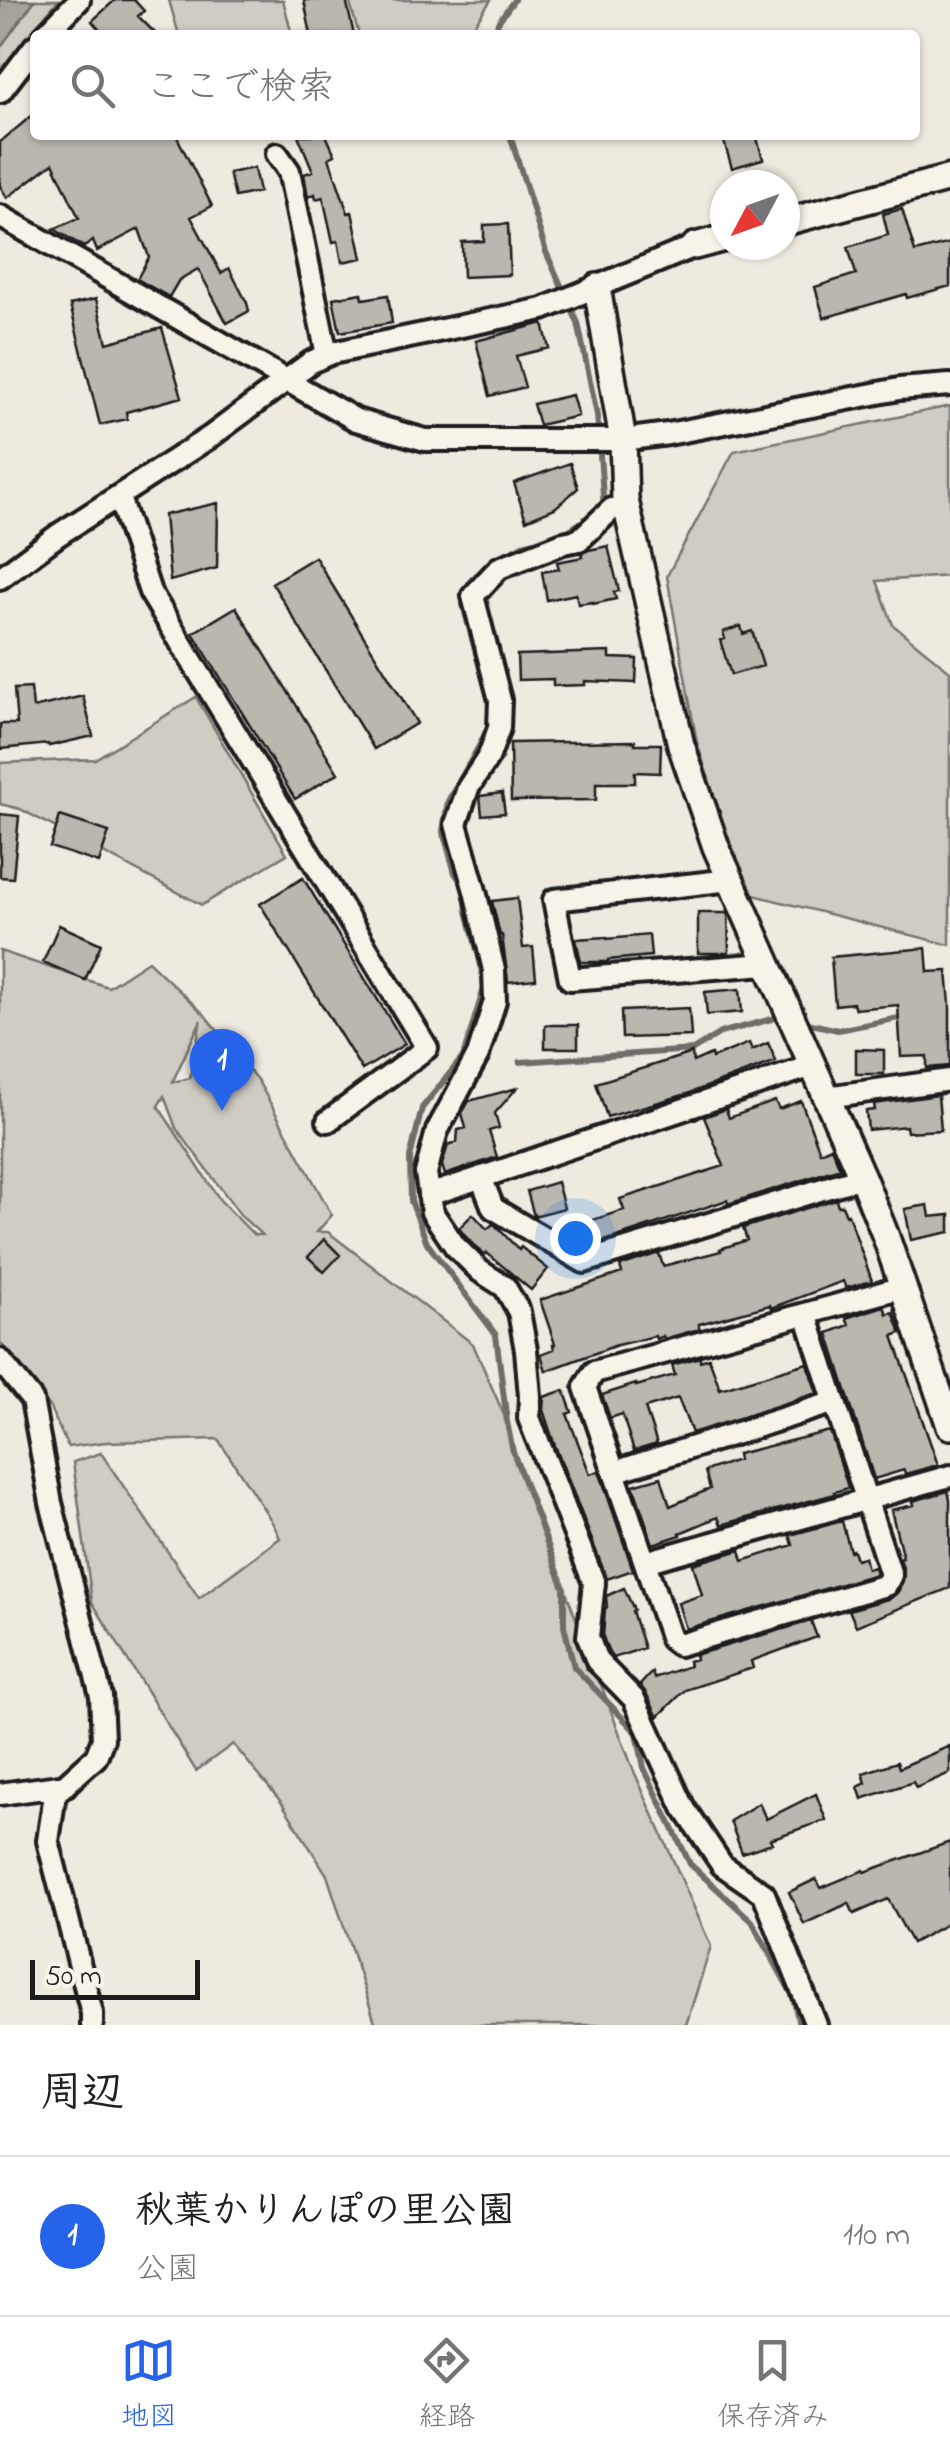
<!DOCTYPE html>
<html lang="ja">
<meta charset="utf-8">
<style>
body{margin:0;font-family:"Indie Flower","Klee One",sans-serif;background:#f6f6f6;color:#202124}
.compass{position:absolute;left:710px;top:170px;width:90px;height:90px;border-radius:50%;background:#fff;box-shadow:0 2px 8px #0004;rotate:229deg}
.scale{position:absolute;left:30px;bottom:25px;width:170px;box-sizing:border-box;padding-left:10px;border:5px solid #1c1c1c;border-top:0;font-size:28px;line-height:35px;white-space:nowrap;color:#1c1c1c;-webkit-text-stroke:8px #f7f3e8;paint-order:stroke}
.you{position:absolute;left:575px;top:1238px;width:35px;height:35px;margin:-25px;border:8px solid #fff;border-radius:50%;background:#1a73e8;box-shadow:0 0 0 15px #1a73e833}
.badge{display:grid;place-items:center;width:65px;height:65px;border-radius:50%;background:#2563eb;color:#fff;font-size:32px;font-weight:700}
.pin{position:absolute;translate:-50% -82px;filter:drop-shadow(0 2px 5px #0008)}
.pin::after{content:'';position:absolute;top:52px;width:35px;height:30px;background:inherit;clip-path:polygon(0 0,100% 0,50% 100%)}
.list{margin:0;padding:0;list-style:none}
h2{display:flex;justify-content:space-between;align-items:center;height:130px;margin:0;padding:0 40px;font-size:42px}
h2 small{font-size:32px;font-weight:400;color:#757577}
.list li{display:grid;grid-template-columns:65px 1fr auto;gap:30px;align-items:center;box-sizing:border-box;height:160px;padding:0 40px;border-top:2px solid #e0e0e0}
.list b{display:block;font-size:38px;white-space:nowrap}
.list p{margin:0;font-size:32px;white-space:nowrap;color:#757577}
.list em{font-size:32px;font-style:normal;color:#757577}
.icon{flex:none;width:55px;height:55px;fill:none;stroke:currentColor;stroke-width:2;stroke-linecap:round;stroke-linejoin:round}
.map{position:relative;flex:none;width:950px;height:2025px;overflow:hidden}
.search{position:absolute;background:#fff;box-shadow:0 2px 8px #0004;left:30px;right:30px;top:30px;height:110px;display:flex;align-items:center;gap:25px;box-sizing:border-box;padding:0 35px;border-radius:10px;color:#757577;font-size:38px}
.sheet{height:290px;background:#fff}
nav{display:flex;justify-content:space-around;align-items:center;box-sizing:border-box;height:140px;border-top:2px solid #e0e0e0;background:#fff;font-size:28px;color:#757577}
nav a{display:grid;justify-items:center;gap:5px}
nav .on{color:#2563eb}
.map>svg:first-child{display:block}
.green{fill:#cfccc3;stroke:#767470;stroke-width:2.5;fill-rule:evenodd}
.water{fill:#a6a39d;stroke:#6f6d69;stroke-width:2.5}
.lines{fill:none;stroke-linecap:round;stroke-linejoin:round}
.stream{stroke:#6f6d69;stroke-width:6}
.building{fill:#bab7af;stroke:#1c1c1c;stroke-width:2.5}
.minor-casing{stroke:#1c1c1c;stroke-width:28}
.tertiary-casing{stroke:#1c1c1c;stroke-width:32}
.minor{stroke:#f7f3e8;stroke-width:20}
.tertiary{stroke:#f7f3e8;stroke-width:25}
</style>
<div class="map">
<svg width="950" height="2025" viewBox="0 0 950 2025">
<rect width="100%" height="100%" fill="#eeeae0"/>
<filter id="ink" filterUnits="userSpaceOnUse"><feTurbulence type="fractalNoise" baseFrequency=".01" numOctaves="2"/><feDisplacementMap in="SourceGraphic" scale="20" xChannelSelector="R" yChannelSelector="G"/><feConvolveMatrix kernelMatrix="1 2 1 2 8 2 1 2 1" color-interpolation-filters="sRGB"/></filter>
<g filter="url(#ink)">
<!-- green -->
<path class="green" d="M 0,0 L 58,0 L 0,71 Z
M 169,0 L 283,0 L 292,35 L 179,35 Z
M 349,0 L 491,0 L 467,35 L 359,35 Z
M 950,406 L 950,576 L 877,581 L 893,625 L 950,671 L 950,945 L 746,893 L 697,743 L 667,576 L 734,451 Z
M 196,697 L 287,854 L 202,905 L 20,809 L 0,804 L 0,763 L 95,759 Z
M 0,951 L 108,987 L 148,961 L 204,1014 L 258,1081 L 332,1215 L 317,1232 L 328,1232 L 473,1344 L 507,1422 L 513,1452 L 633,1769 L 711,1946 L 686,2025 L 376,2025 L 327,1875 L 282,1803 L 233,1744 L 196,1771 L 92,1602 L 73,1462 L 101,1453 L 199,1598 L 280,1538 L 271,1520 L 218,1439 L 106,1442 L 68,1447 L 50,1408 L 0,1342 ZM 201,1020 L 190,1078 L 173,1082 L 173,1081 ZM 164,1096 L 176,1128 L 242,1217 L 262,1235 L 254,1235 L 220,1200 L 158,1106 Z"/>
<!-- water -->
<path class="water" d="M 0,0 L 35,0 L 0,48 Z"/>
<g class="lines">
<!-- stream -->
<path class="stream" d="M 495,35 L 498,22 L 514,0
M 510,135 L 546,252 L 578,323 L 597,415 L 604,509
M 561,535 L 593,515
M 550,539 L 522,545 L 490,563 L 470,581 L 463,605 L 491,709 L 489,725 L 479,746 L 448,801 L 443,831 L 455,873 L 464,886 L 467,911 L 482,969 L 484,988 L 463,1057 L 422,1108 L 410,1158 L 411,1201 L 427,1243 L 496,1335 L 507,1422 L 513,1452 L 564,1588 L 564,1626 L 574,1667 L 637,1733 L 644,1768 L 690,1864 L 752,1921 L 793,1996 L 799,2025
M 803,1022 L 838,1030 L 904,1017
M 520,1062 L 693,1050 L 720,1033 L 779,1017 L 786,1019"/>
</g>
<!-- building -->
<path class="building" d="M 115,0 L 134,0 L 144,11 L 138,16 L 157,35 L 104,35 L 92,21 Z
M 304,0 L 346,0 L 354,35 L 311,35 Z
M 35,113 L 35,135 L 176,135 L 212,206 L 191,217 L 221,273 L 229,268 L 247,303 L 249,311 L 227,323 L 198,269 L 179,280 L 169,297 L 137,279 L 149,257 L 139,229 L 97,251 L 93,241 L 84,247 L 54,229 L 79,218 L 53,163 L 7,198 L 0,186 L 0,142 Z
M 298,135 L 326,135 L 335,155 L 329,158 L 348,213 L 352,212 L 362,258 L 342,262 L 338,241 L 333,242 L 323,197 L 316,199 L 315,194 L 308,197 L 304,174 L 313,171 Z
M 722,135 L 756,135 L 763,159 L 732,168 Z
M 254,168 L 259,192 L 235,197 L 229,173 Z
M 902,209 L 915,252 L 950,243 L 950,286 L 907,298 L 906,294 L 824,318 L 815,287 L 856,274 L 848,247 L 888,235 L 883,214 Z
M 508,224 L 510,275 L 463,277 L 462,242 L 484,241 L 484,225 Z
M 362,293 L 363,299 L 388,295 L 392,323 L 340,332 L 333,298 Z
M 96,299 L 107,343 L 162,328 L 182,397 L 126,412 L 127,419 L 100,425 L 70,305 Z
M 543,323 L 549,348 L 516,356 L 525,387 L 490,396 L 476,341 Z
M 572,395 L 578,416 L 539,425 L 533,404 Z
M 570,463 L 578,488 L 555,508 L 526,520 L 514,483 Z
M 218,503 L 217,568 L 170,581 L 164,515 Z
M 608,546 L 619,591 L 614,592 L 616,599 L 593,604 L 593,602 L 578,604 L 576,594 L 547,600 L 542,572 L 559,569 L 557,562 L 583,557 L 582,553 L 589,550 Z
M 315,557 L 417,723 L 374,749 L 272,583 Z
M 236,607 L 338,773 L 295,799 L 193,633 Z
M 741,626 L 743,634 L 752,631 L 763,666 L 731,675 L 720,640 L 725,639 L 723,632 Z
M 610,652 L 610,658 L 637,659 L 636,683 L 585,681 L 585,685 L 553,686 L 553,679 L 518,680 L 517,655 Z
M 31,688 L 33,708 L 83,696 L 93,736 L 49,746 L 48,744 L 0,749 L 0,724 L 17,724 L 14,689 Z
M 635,741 L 635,744 L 661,744 L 660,773 L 635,772 L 635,783 L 596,783 L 596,800 L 511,801 L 510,743 Z
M 502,793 L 505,813 L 482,815 L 480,796 Z
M 0,814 L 19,816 L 13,878 L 0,877 Z
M 60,816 L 109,832 L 99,863 L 50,847 Z
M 303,878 L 405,1044 L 362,1070 L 260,904 Z
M 517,898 L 523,948 L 533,947 L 536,979 L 508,982 L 502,935 L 500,935 L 492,901 Z
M 698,913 L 728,913 L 729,953 L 698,953 Z
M 59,925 L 101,944 L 85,980 L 43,962 Z
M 649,935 L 651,956 L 608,960 L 608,962 L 581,962 L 576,939 L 607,937 L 607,939 Z
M 926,948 L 928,972 L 947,971 L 950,1004 L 950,1066 L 927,1068 L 927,1056 L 901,1057 L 898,1005 L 855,1009 L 853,1003 L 835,1005 L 831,957 Z
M 740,989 L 742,1012 L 707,1015 L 705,992 Z
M 689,1008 L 691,1036 L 622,1038 L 621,1011 Z
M 545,1025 L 578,1025 L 578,1048 L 545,1048 Z
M 749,1043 L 752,1050 L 768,1043 L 776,1061 L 687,1094 L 607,1117 L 596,1083 L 692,1053 L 693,1062 L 711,1054 L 712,1058 Z
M 856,1049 L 884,1050 L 884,1074 L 856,1074 Z
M 517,1088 L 495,1113 L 499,1128 L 489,1131 L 497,1157 L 445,1175 L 442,1165 L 448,1145 L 457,1142 L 458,1130 L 466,1128 L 462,1113 L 469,1101 Z
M 938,1095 L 941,1130 L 907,1132 L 906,1126 L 868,1130 L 866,1111 L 875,1110 L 874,1104 Z
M 775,1101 L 779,1109 L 801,1101 L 820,1152 L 831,1147 L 840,1168 L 728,1204 L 727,1200 L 590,1246 L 583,1223 L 624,1210 L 620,1199 L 724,1166 L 704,1117 L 726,1109 L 729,1118 Z
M 557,1182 L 564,1208 L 534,1216 L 527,1191 Z
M 836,1199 L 838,1206 L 842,1205 L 846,1215 L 848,1214 L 872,1281 L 846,1288 L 843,1281 L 771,1308 L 770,1305 L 699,1324 L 699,1329 L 664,1339 L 663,1336 L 656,1339 L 655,1336 L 617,1345 L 546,1371 L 541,1354 L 554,1349 L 553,1345 L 555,1344 L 540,1300 L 622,1273 L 620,1266 L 659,1253 L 663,1266 L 721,1251 L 720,1249 L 747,1240 L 743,1228 Z
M 928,1205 L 930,1217 L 950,1215 L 950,1232 L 911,1240 L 905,1209 Z
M 473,1214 L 487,1229 L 493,1224 L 495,1225 L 519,1250 L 521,1247 L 548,1269 L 531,1290 L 487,1253 L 484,1255 L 466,1237 L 459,1228 Z
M 324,1239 L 340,1255 L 324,1272 L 308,1257 Z
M 884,1306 L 887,1314 L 893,1312 L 900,1330 L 901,1333 L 893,1336 L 938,1465 L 905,1474 L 904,1470 L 874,1479 L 828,1333 L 849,1325 L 846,1318 Z
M 700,1357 L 700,1361 L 709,1358 L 720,1389 L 807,1363 L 817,1393 L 692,1433 L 678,1398 L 645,1408 L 657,1444 L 634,1451 L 622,1414 L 610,1418 L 602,1395 L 636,1384 L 636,1386 L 675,1375 L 672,1365 Z
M 564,1390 L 572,1412 L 567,1414 L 590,1474 L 599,1471 L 633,1570 L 607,1579 L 554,1443 L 543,1410 L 544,1397 Z
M 830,1431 L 848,1487 L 845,1489 L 834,1492 L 835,1494 L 721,1525 L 718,1517 L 680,1533 L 681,1535 L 653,1544 L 633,1485 L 661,1477 L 670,1506 L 710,1489 L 705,1471 L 738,1460 L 737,1454 Z
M 948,1491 L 950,1500 L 950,1588 L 856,1626 L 849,1610 L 891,1598 L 898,1592 L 903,1581 L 904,1571 L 900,1559 L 903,1558 L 891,1510 L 914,1505 L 913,1501 Z
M 842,1521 L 850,1551 L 853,1550 L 856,1559 L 864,1557 L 867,1569 L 874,1567 L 876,1574 L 686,1629 L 678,1603 L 702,1595 L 693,1564 L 740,1550 L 743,1561 L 793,1545 L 790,1535 Z
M 624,1588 L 634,1610 L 632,1612 L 644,1648 L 613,1658 L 609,1653 L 603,1637 L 605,1609 L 607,1607 L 606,1596 Z
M 811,1621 L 817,1637 L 751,1661 L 753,1668 L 685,1690 L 658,1717 L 646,1693 L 640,1685 L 652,1672 L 654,1678 L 689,1666 L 688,1661 L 696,1659 L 695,1655 Z
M 950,1746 L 950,1773 L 916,1788 L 913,1782 L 862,1799 L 858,1787 L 866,1783 L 863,1773 L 897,1762 L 899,1768 Z
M 816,1794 L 826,1820 L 770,1839 L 772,1843 L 742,1853 L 730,1821 L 759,1803 L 766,1819 Z
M 950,1842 L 950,1922 L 912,1943 L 888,1899 L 854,1914 L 849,1903 L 804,1924 L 789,1892 L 816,1879 L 821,1888 L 864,1870 L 865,1872 Z"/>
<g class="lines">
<defs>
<path id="minor" d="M 45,35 L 79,0
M 0,92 L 35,46
M 277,154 L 289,171 L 327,355
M 0,216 L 356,420 L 425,440 L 623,440 L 668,434 L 899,389 L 950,385
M 119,497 L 150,592 L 427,1048 L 328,1121
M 627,508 L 612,509 L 579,540 L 563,543 L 499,568 L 473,596 L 500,700 L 499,728 L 489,756 L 468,788 L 456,824 L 475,891 L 494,970 L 495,1001 L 478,1055 L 437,1131 L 426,1173 L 432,1212 L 455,1246 L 480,1271 L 505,1287 L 519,1312 L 526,1350 L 530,1396 L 529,1418 L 594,1583 L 588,1637 L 597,1661 L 634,1699 L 684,1808 L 722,1865 L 764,1894 L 816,2025
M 0,578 L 58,535 L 210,437 L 311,362 L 332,353 L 543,309 L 695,246
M 731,880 L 554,900 L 570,979 L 767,964
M 826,1097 L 950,1080
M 481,1177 L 493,1208 L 584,1262 L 862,1177
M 429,1195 L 812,1066
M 806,1314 L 891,1575 L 886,1585 L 679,1645 L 671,1639 L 585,1387 L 594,1372 L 903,1287
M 0,1360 L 32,1400 L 51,1503 L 101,1696 L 103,1739 L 96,1757 L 55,1794 L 48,1841 L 92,2013 L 92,2025
M 614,1472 L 835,1402
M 645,1562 L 950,1476
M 0,1794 L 66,1785"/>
<path id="tertiary" d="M 785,222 L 950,178
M 695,246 L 725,238
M 597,287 L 623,440 L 625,500 L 681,745 L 716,847 L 862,1177 L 886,1237 L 950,1426"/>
</defs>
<!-- minor casing -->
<use href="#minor" class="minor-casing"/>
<!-- tertiary casing -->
<use href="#tertiary" class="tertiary-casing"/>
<!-- minor -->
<use href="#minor" class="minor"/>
<!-- tertiary -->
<use href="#tertiary" class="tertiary"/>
</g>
</g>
</svg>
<svg class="compass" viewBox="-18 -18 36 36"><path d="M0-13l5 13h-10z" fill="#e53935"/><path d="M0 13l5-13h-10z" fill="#757577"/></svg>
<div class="scale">50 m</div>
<div class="you"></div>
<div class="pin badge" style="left:222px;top:1111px">1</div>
<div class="search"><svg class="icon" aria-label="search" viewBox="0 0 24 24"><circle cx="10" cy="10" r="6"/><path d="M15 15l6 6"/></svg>ここで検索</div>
</div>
<section class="sheet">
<h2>周辺<small></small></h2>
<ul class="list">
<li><span class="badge">1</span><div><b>秋葉かりんぽの里公園</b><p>公園</p></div><em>110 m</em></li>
</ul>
</section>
<nav>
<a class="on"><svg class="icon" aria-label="map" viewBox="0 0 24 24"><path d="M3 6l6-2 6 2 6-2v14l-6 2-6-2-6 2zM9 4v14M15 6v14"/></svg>地図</a>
<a><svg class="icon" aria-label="directions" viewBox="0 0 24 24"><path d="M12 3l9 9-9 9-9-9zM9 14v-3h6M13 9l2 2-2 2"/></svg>経路</a>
<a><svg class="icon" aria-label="saved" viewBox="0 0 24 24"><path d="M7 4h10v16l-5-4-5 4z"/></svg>保存済み</a>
</nav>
